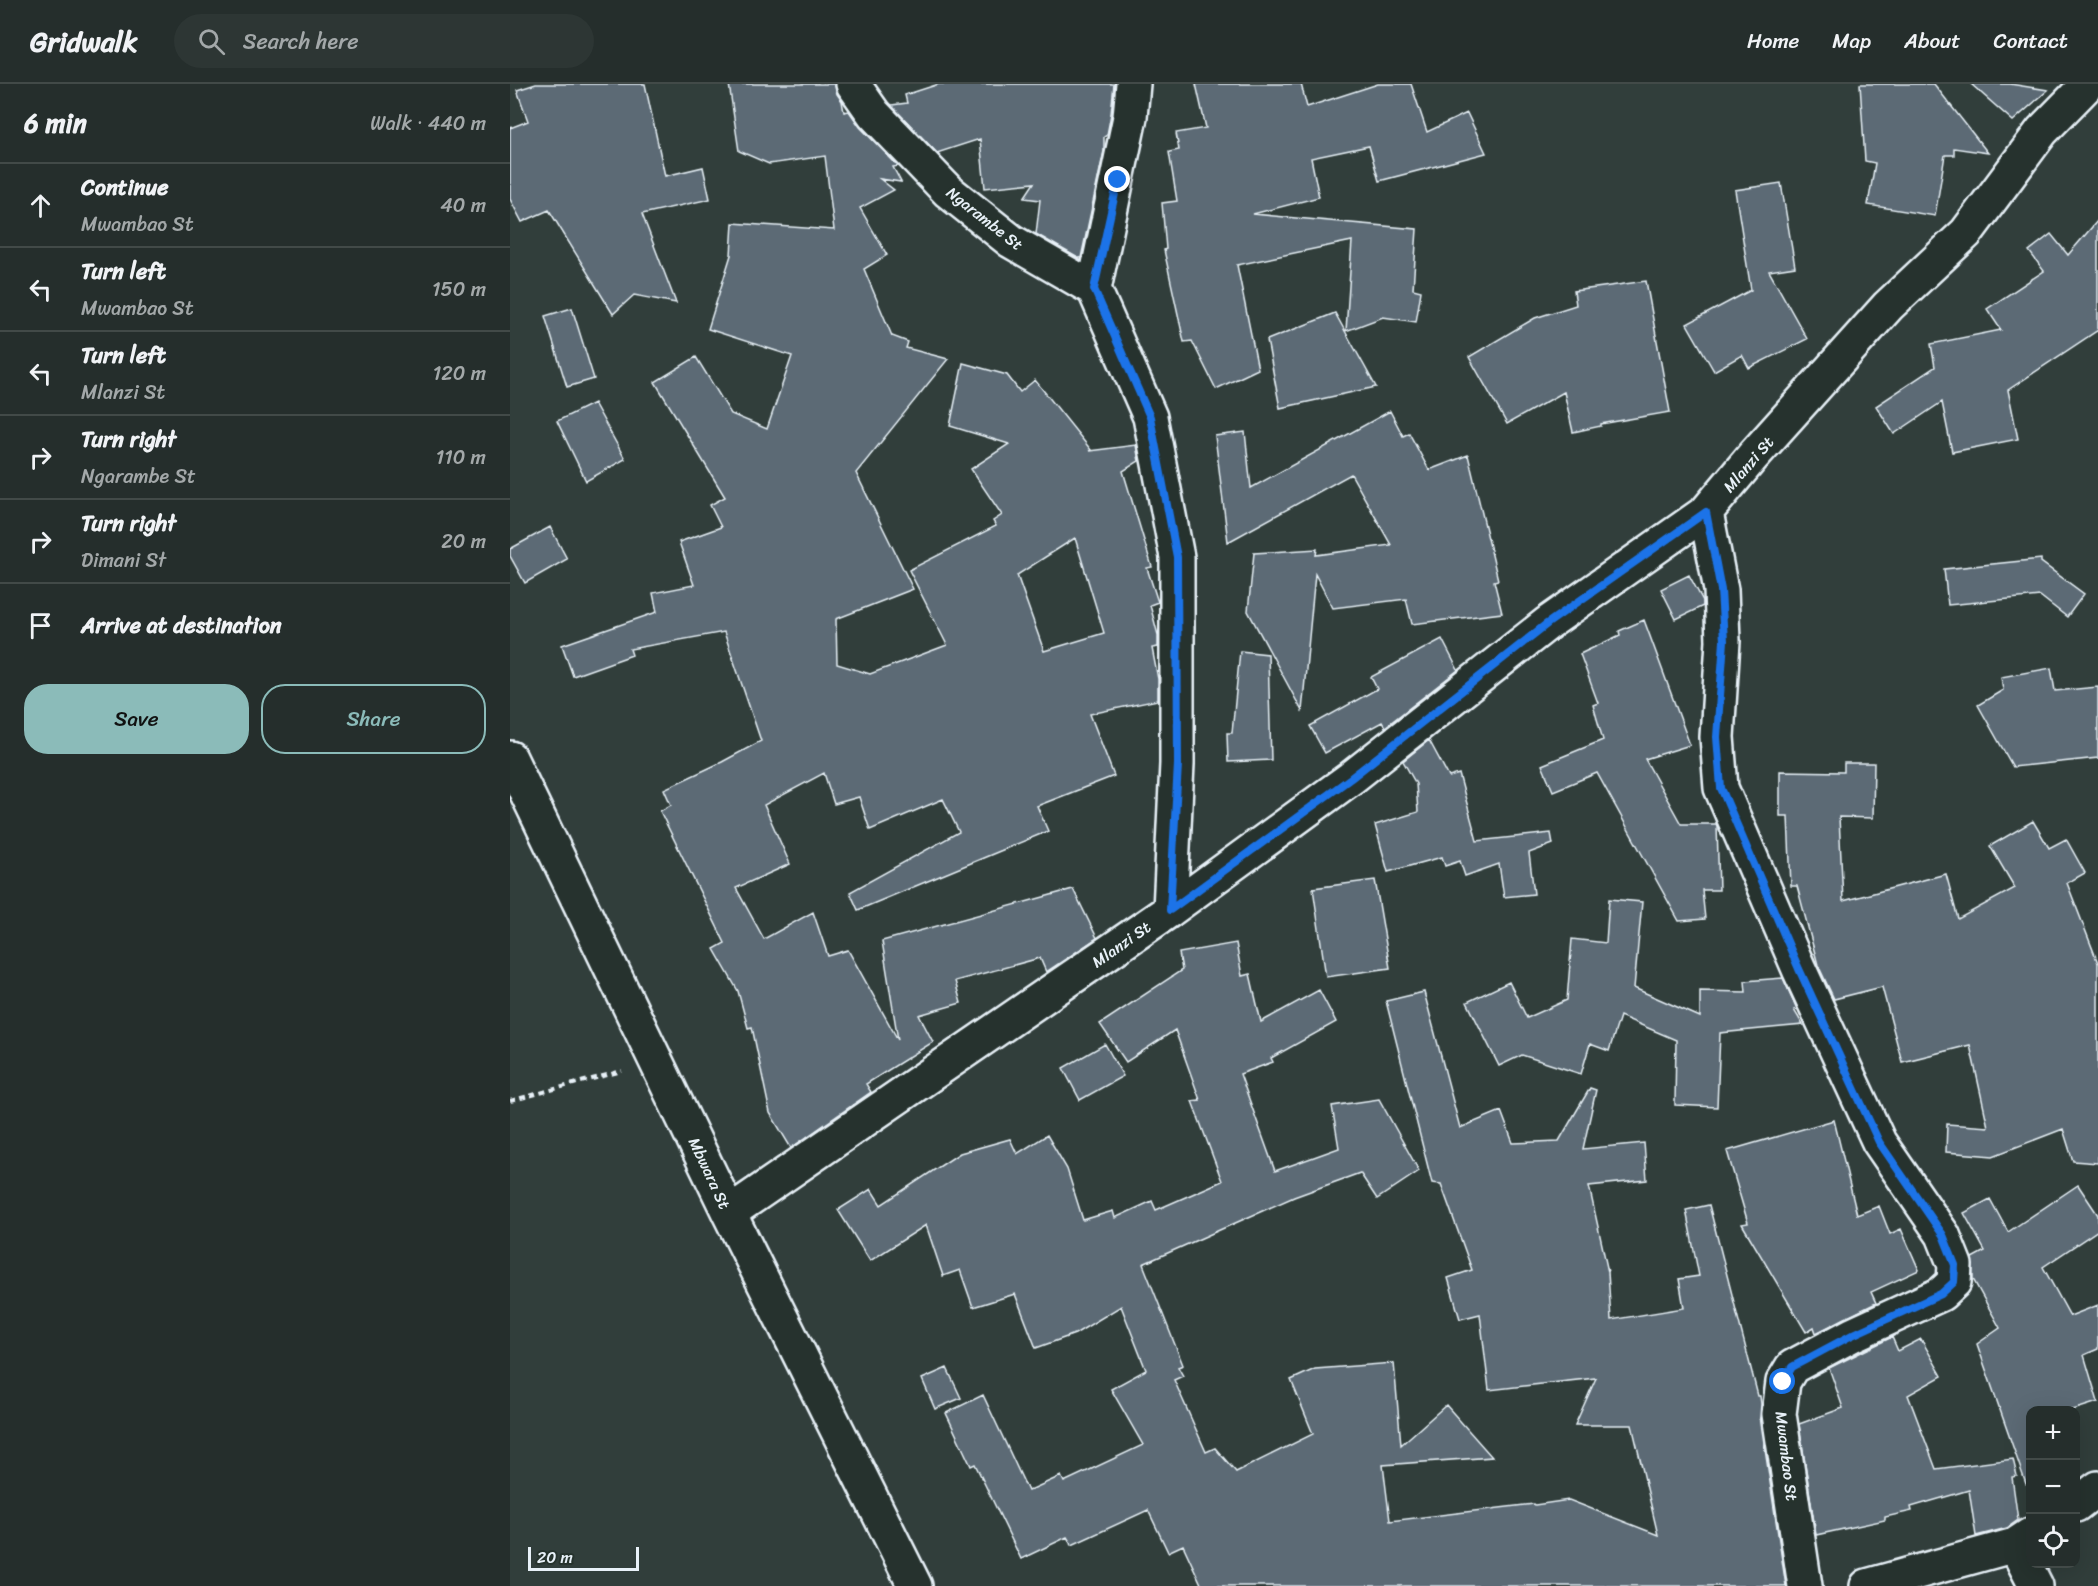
<!DOCTYPE html>
<meta charset="utf-8">
<style>
body{margin:0;font-family:Sriracha,sans-serif;background:#2d3634;color:#f1f3f6}
.controls{position:absolute;right:18px;bottom:18px;display:grid;overflow:hidden;border-radius:12px;box-shadow:0 6px 24px #0002}
.controls button{width:54px;height:54px;display:grid;place-items:center;padding:0;border:0;border-bottom:2px solid #424a48;background:#252e2c;color:#f1f3f6;font:30px sans-serif}
.scale{position:absolute;left:18px;bottom:15px;width:111px;box-sizing:border-box;padding-left:6px;border:3px solid #e8f1f8;border-top:0;font-size:16px;line-height:21px;white-space:nowrap;color:#e8f1f8;-webkit-text-stroke:4px #26332d;paint-order:stroke}
.stop{position:absolute;width:18px;height:18px;margin:-14px;border:4px solid #1a73e8;border-radius:50%;background:#fff}
.stop.end{background:#1a73e8;border-color:#fff;box-shadow:0 2px 6px #0008}
.list{margin:0;padding:0;list-style:none}
h2{display:flex;justify-content:space-between;align-items:center;height:78px;margin:0;padding:0 24px;font-size:26px}
h2 small{font-size:20px;font-weight:400;color:#a3a8a9}
.list li{display:grid;grid-template-columns:39px 1fr auto;gap:18px;align-items:center;box-sizing:border-box;height:84px;padding:0 24px;border-top:2px solid #424a48}
.list b{display:block;font-size:22px;white-space:nowrap}
.list p{margin:0;font-size:20px;white-space:nowrap;color:#a3a8a9}
.list em{font-size:20px;font-style:normal;color:#a3a8a9}
.actions{display:flex;gap:12px;padding:18px 24px}
.actions a{flex:1;padding:14px 0;border:2px solid #8bbbb9;border-radius:24px;text-align:center;font-size:21px;color:#8bbbb9}
.actions .main{background:#8bbbb9;color:#111}
.icon{flex:none;width:33px;height:33px;fill:none;stroke:currentColor;stroke-width:2;stroke-linecap:round;stroke-linejoin:round}
.map{position:relative;flex:none;width:1588px;height:1502px;overflow:hidden}
header{display:flex;align-items:center;gap:36px;box-sizing:border-box;height:84px;padding:0 30px;background:#252e2c;border-bottom:2px solid #424a48}
header strong{font-size:28px}
nav{display:flex;gap:33px;margin-inline-start:auto;font-size:21px}
.search{width:420px;height:54px;background:#2d3634;display:flex;align-items:center;gap:15px;box-sizing:border-box;padding:0 21px;border-radius:33px;color:#a3a8a9;font-size:22px}
main{display:flex}
aside{flex:1;background:#252e2c}
.map>svg:first-child{display:block}
.building{fill:#5c6b74;stroke:#e8f1f8;stroke-width:1.5;fill-rule:evenodd}
.lines{fill:none;stroke-linecap:round;stroke-linejoin:round}
.street-casing{stroke:#e8f1f8;stroke-width:38}
.path{stroke:#e8f1f8;stroke-width:4;stroke-dasharray:6 4.5;stroke-linecap:butt}
.street{stroke:#26332d;stroke-width:33}
.route{stroke:#1a73e8;stroke-width:8}
.labels{text-anchor:middle;stroke-width:4.5;stroke-linejoin:round;paint-order:stroke}
.street-label{font-size:16px;fill:#e8f1f8;stroke:#26332d}
</style>
<header>
<strong>Gridwalk</strong>
<div class="search"><svg class="icon" aria-label="search" viewBox="0 0 24 24"><circle cx="10" cy="10" r="6"/><path d="M15 15l6 6"/></svg>Search here</div>
<nav><a>Home</a><a>Map</a><a>About</a><a>Contact</a></nav>
</header>
<main>
<aside>
<h2>6 min<small>Walk · 440 m</small></h2>
<ul class="list">
<li><svg class="icon" aria-label="ahead" viewBox="0 0 24 24"><path d="M12 20V5M6 11l6-6 6 6"/></svg><div><b>Continue</b><p>Mwambao St</p></div><em>40 m</em></li>
<li><svg class="icon" aria-label="left" viewBox="0 0 24 24"><path d="M17 20v-9H6M10 6l-5 5 5 5"/></svg><div><b>Turn left</b><p>Mwambao St</p></div><em>150 m</em></li>
<li><svg class="icon" aria-label="left" viewBox="0 0 24 24"><path d="M17 20v-9H6M10 6l-5 5 5 5"/></svg><div><b>Turn left</b><p>Mlanzi St</p></div><em>120 m</em></li>
<li><svg class="icon" aria-label="right" viewBox="0 0 24 24"><path d="M7 20v-9h11M14 6l5 5-5 5"/></svg><div><b>Turn right</b><p>Ngarambe St</p></div><em>110 m</em></li>
<li><svg class="icon" aria-label="right" viewBox="0 0 24 24"><path d="M7 20v-9h11M14 6l5 5-5 5"/></svg><div><b>Turn right</b><p>Dimani St</p></div><em>20 m</em></li>
<li><svg class="icon" aria-label="arrive" viewBox="0 0 24 24"><path d="M6 21V4h12l-3 4 3 4H6"/></svg><div><b>Arrive at destination</b></div></li>
</ul>
<div class="actions"><a class="main">Save</a><a>Share</a></div>
</aside>
<div class="map">
<svg width="1588" height="1502" viewBox="0 0 1588 1502">
<rect width="100%" height="100%" fill="#313e3b"/>
<filter id="ink" filterUnits="userSpaceOnUse"><feTurbulence type="fractalNoise" baseFrequency=".0167" numOctaves="2"/><feDisplacementMap in="SourceGraphic" scale="12" xChannelSelector="R" yChannelSelector="G"/><feConvolveMatrix kernelMatrix="1 2 1 2 8 2 1 2 1" color-interpolation-filters="sRGB"/></filter>
<g filter="url(#ink)">
<!-- building -->
<path class="building" d="M 26,0 L 135,0 L 155,92 L 193,83 L 200,115 L 132,130 L 166,219 L 124,211 L 103,230 L 39,126 L 12,138 L 0,115 L 0,44 L 18,37 L 7,6 Z
M 219,0 L 325,0 L 327,10 L 332,17 L 334,28 L 339,27 L 350,43 L 388,82 L 383,83 L 391,98 L 370,95 L 384,106 L 350,124 L 377,171 L 354,185 L 382,252 L 398,258 L 396,264 L 438,275 L 346,389 L 403,505 L 326,535 L 327,580 L 360,590 L 437,561 L 399,486 L 486,442 L 483,437 L 492,431 L 461,385 L 499,360 L 440,342 L 453,279 L 497,291 L 510,308 L 525,296 L 581,366 L 579,367 L 626,361 L 629,377 L 613,387 L 642,483 L 637,484 L 648,518 L 640,521 L 648,551 L 648,563 L 642,564 L 648,595 L 648,616 L 580,630 L 604,692 L 527,722 L 538,747 L 348,826 L 340,808 L 449,748 L 433,715 L 360,746 L 349,713 L 324,720 L 314,689 L 254,721 L 280,780 L 226,804 L 254,855 L 303,828 L 318,872 L 338,866 L 388,956 L 372,857 L 563,805 L 587,854 L 536,888 L 530,874 L 445,897 L 451,919 L 409,931 L 423,958 L 356,1000 L 361,1008 L 281,1064 L 260,1029 L 242,943 L 238,944 L 228,907 L 204,865 L 215,859 L 150,727 L 161,721 L 154,705 L 212,678 L 251,657 L 214,548 L 120,565 L 122,571 L 63,592 L 52,561 L 147,528 L 143,509 L 184,501 L 169,458 L 211,443 L 200,421 L 215,413 L 145,298 L 186,273 L 221,330 L 257,345 L 282,272 L 198,245 L 221,171 L 223,139 L 324,146 L 315,72 L 259,80 L 229,67 ZM 565,454 L 594,549 L 534,567 L 507,491 Z
M 429,0 L 604,0 L 601,30 L 597,51 L 594,53 L 594,67 L 571,174 L 568,174 L 526,150 L 530,116 L 514,114 L 524,99 L 475,104 L 470,55 L 427,69 L 381,21 L 397,19 L 395,11 Z
M 686,0 L 791,0 L 797,23 L 868,0 L 901,0 L 917,48 L 957,29 L 976,69 L 869,97 L 859,62 L 801,74 L 809,113 L 743,130 L 907,145 L 903,205 L 911,207 L 906,238 L 873,233 L 836,247 L 842,157 L 727,181 L 748,285 L 706,305 L 682,257 L 674,258 L 654,166 L 656,165 L 652,119 L 667,117 L 659,68 L 669,66 L 666,49 L 696,44 Z
M 1350,0 L 1424,0 L 1478,69 L 1444,64 L 1444,71 L 1435,71 L 1425,132 L 1358,121 L 1365,79 L 1355,77 Z
M 1461,0 L 1500,0 L 1538,6 L 1503,37 Z
M 1271,99 L 1285,183 L 1259,187 L 1297,255 L 1239,284 L 1232,271 L 1204,287 L 1177,240 L 1241,206 L 1225,106 Z
M 1588,136 L 1588,246 L 1498,306 L 1508,355 L 1442,368 L 1432,318 L 1384,350 L 1366,322 L 1425,283 L 1421,260 L 1491,246 L 1477,225 L 1534,187 L 1519,167 L 1541,150 L 1558,171 Z
M 1136,197 L 1160,328 L 1091,340 L 1091,342 L 1063,348 L 1054,308 L 997,340 L 959,273 L 1025,234 L 1066,221 L 1064,207 Z
M 62,224 L 84,295 L 57,303 L 35,232 Z
M 825,229 L 866,303 L 770,324 L 757,256 Z
M 84,319 L 115,375 L 76,397 L 47,337 Z
M 880,327 L 893,352 L 899,349 L 919,386 L 958,371 L 988,496 L 984,497 L 992,529 L 902,540 L 896,515 L 823,524 L 805,490 L 792,627 L 738,527 L 744,469 L 807,465 L 806,471 L 881,461 L 841,390 L 718,458 L 705,352 L 735,348 L 741,404 Z
M 40,443 L 57,475 L 15,499 L 0,472 L 0,465 Z
M 1531,475 L 1531,478 L 1574,510 L 1557,533 L 1530,512 L 1438,521 L 1434,485 Z
M 1179,491 L 1193,517 L 1193,522 L 1166,535 L 1151,505 Z
M 1134,536 L 1180,661 L 1135,675 L 1171,740 L 1206,740 L 1207,742 L 1209,806 L 1192,806 L 1195,835 L 1169,837 L 1087,689 L 1043,707 L 1032,681 L 1093,656 L 1083,621 L 1088,619 L 1070,570 L 1110,551 L 1109,547 Z
M 932,555 L 948,586 L 875,643 L 872,638 L 815,669 L 800,642 L 867,605 L 861,593 Z
M 730,567 L 758,570 L 761,676 L 718,678 L 717,649 L 722,649 Z
M 1541,584 L 1545,607 L 1588,603 L 1588,674 L 1503,683 L 1468,621 L 1493,606 L 1491,593 Z
M 919,656 L 939,693 L 949,690 L 967,757 L 1041,749 L 1043,760 L 1019,769 L 1024,810 L 994,813 L 989,780 L 955,792 L 950,777 L 935,782 L 932,773 L 878,788 L 865,741 L 908,728 L 906,700 L 893,677 Z
M 1334,679 L 1364,679 L 1363,734 L 1329,733 L 1333,817 L 1436,790 L 1448,835 L 1505,804 L 1480,762 L 1523,737 L 1539,764 L 1556,755 L 1575,789 L 1557,799 L 1588,879 L 1588,1079 L 1563,1077 L 1553,1045 L 1483,1072 L 1436,1068 L 1437,1040 L 1478,1043 L 1460,961 L 1392,978 L 1372,903 L 1324,915 L 1308,881 L 1287,802 L 1281,802 L 1278,732 L 1270,732 L 1270,687 L 1334,688 Z
M 865,796 L 880,884 L 816,893 L 803,804 Z
M 1099,815 L 1132,818 L 1124,904 L 1190,933 L 1190,907 L 1236,908 L 1235,897 L 1273,894 L 1287,925 L 1284,926 L 1293,941 L 1210,949 L 1207,1023 L 1165,1021 L 1166,956 L 1110,932 L 1099,967 L 1080,960 L 1071,990 L 1012,971 L 989,982 L 957,918 L 999,898 L 1017,934 L 1057,916 L 1062,855 L 1096,859 Z
M 726,859 L 732,892 L 740,890 L 751,938 L 809,906 L 826,938 L 761,974 L 763,978 L 730,990 L 765,1087 L 829,1064 L 822,1022 L 869,1015 L 909,1087 L 867,1115 L 850,1089 L 784,1113 L 633,1180 L 673,1281 L 668,1283 L 673,1292 L 664,1296 L 696,1368 L 705,1364 L 726,1388 L 803,1350 L 781,1296 L 805,1285 L 884,1279 L 891,1361 L 936,1321 L 982,1373 L 873,1381 L 880,1437 L 1024,1420 L 1025,1421 L 1059,1416 L 1148,1451 L 1122,1341 L 1065,1341 L 1086,1294 L 979,1306 L 970,1230 L 950,1235 L 938,1194 L 962,1186 L 931,1100 L 922,1099 L 876,917 L 914,908 L 950,1044 L 991,1027 L 1003,1059 L 1049,1057 L 1080,1004 L 1086,1006 L 1073,1065 L 1134,1059 L 1137,1096 L 1079,1102 L 1098,1188 L 1101,1236 L 1174,1224 L 1169,1195 L 1189,1192 L 1176,1126 L 1199,1121 L 1248,1312 L 1250,1312 L 1251,1320 L 1250,1333 L 1276,1502 L 692,1502 L 673,1461 L 658,1468 L 638,1426 L 562,1461 L 557,1453 L 511,1475 L 465,1380 L 461,1382 L 436,1329 L 473,1311 L 518,1407 L 551,1392 L 554,1398 L 633,1361 L 601,1305 L 636,1286 L 611,1222 L 565,1250 L 526,1264 L 505,1210 L 463,1223 L 450,1186 L 433,1192 L 416,1141 L 360,1177 L 328,1126 L 361,1105 L 371,1121 L 450,1069 L 500,1055 L 507,1070 L 537,1051 L 557,1085 L 573,1136 L 603,1127 L 605,1134 L 642,1117 L 646,1126 L 712,1097 L 682,1017 L 690,1016 L 665,946 L 616,978 L 590,940 L 672,886 L 669,869 Z
M 595,960 L 613,992 L 570,1016 L 553,984 Z
M 1324,1036 L 1347,1131 L 1369,1122 L 1380,1150 L 1391,1145 L 1409,1186 L 1361,1208 L 1366,1219 L 1306,1249 L 1304,1243 L 1296,1248 L 1232,1140 L 1238,1139 L 1217,1067 Z
M 1568,1101 L 1588,1131 L 1588,1146 L 1533,1183 L 1560,1232 L 1588,1221 L 1588,1265 L 1574,1271 L 1588,1318 L 1563,1326 L 1521,1326 L 1521,1400 L 1516,1400 L 1467,1260 L 1490,1244 L 1463,1195 L 1462,1174 L 1475,1167 L 1454,1129 L 1480,1115 L 1498,1148 Z
M 1382,1253 L 1388,1267 L 1411,1255 L 1432,1292 L 1398,1311 L 1426,1385 L 1503,1375 L 1507,1392 L 1502,1393 L 1508,1436 L 1497,1444 L 1466,1452 L 1459,1406 L 1401,1423 L 1402,1427 L 1375,1433 L 1375,1436 L 1306,1451 L 1289,1340 L 1333,1324 L 1319,1284 Z
M 437,1284 L 451,1314 L 425,1325 L 412,1295 Z"/>
<g class="lines">
<defs>
<path id="street" d="M 343,0 L 364,30 L 438,107 L 501,157 L 584,205 L 640,333 L 667,473 L 667,680 L 660,826
M 584,205 L 620,33 L 623,0
M 1196,428 L 1211,506 L 1213,557 L 1207,653 L 1211,704 L 1289,885 L 1369,1058 L 1433,1151 L 1445,1181 L 1444,1198 L 1431,1210 L 1342,1251 L 1282,1283 L 1273,1298 L 1269,1330 L 1295,1502
M 0,674 L 219,1129 L 405,1502
M 219,1129 L 660,826 L 841,694 L 1038,539 L 1196,428 L 1243,372 L 1378,222 L 1456,149 L 1532,47 L 1578,0
M 1566,1421 L 1588,1404
M 1505,1461 L 1526,1502
M 1357,1502 L 1505,1461 L 1520,1451"/>
</defs>
<!-- street casing -->
<use href="#street" class="street-casing"/>
<!-- path -->
<path class="path" d="M 0,1017 L 112,987"/>
<!-- street -->
<use href="#street" class="street"/>
</g>
</g>
<g class="lines" filter="url(#ink)">
<!-- route -->
<path class="route" d="M 608,96 L 584,205 L 640,333 L 667,473 L 668,680 L 660,826 L 841,694 L 1038,539 L 1196,428 L 1211,506 L 1214,557 L 1207,653 L 1211,704 L 1289,885 L 1369,1058 L 1433,1151 L 1445,1181 L 1444,1198 L 1431,1210 L 1342,1251 L 1282,1283 L 1273,1298"/>
</g>
<g class="labels">
<!-- street labels -->
<g class="street-label">
<text transform="translate(475 134) rotate(38)" y="6">Ngarambe St</text>
<text transform="translate(1238 380) rotate(-49)" y="6">Mlanzi St</text>
<text transform="translate(611 860) rotate(-35)" y="6">Mlanzi St</text>
<text transform="translate(200 1089) rotate(65)" y="6">Mbwara St</text>
<text transform="translate(1277 1372) rotate(83)" y="6">Mwambao St</text>
</g>
</g>
</svg>
<div class="controls">
<button>+</button>
<button>−</button>
<button><svg class="icon" aria-label="locate" viewBox="0 0 24 24"><circle cx="12" cy="12" r="6"/><path d="M12 2v4M12 18v4M2 12h4M18 12h4"/></svg></button>
</div>
<div class="scale">20 m</div>
<div class="stop" style="left:1273px;top:1298px"></div>
<div class="stop end" style="left:608px;top:96px"></div>
</div>
</main>
